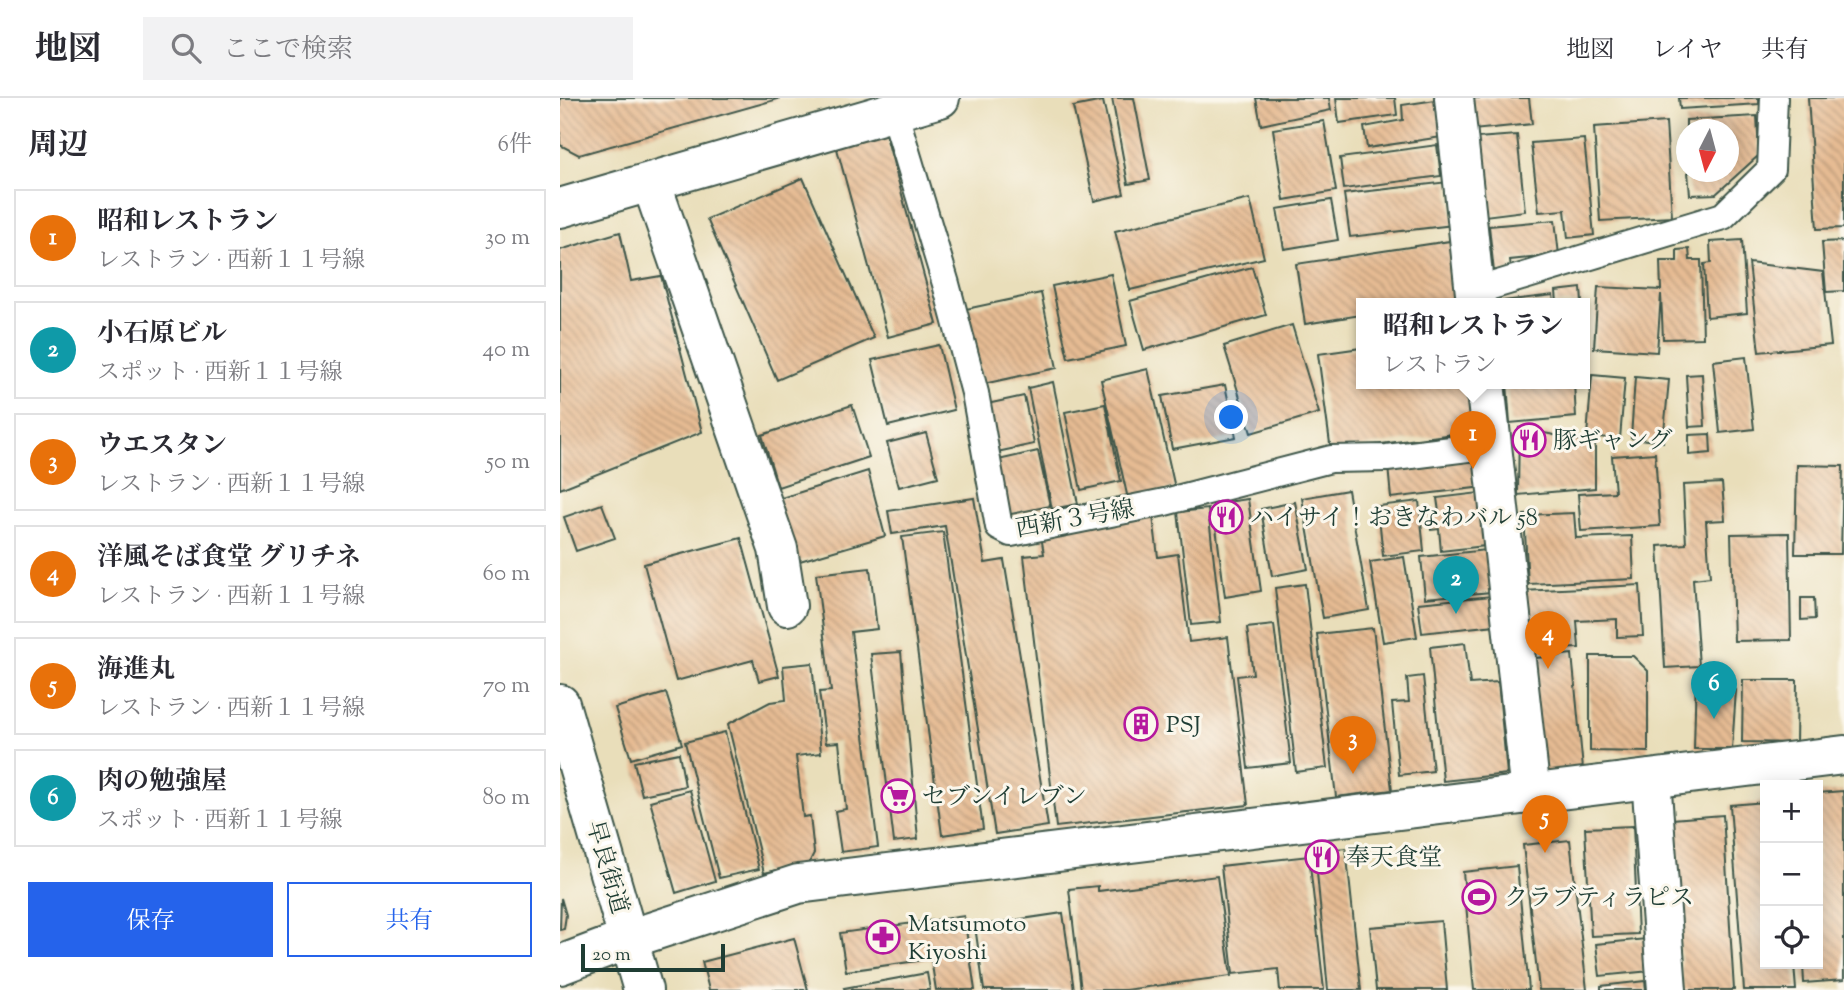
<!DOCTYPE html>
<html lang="ja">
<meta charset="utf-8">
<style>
body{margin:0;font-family:"Sorts Mill Goudy","Noto Serif JP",serif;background:#f2f2f3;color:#2b2b33}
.controls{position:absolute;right:21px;bottom:21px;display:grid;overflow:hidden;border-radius:0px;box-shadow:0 4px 18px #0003}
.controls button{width:63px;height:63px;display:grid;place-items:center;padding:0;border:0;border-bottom:2px solid #e1e1e2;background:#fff;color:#2b2b33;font:35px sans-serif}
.compass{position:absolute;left:1116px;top:21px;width:63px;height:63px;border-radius:50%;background:#fff;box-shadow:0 4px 18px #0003;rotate:186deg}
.scale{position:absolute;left:21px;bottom:18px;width:144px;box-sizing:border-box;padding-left:7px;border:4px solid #1f3d34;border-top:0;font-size:19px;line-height:24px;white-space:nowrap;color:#1f3d34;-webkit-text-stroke:5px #fbf7ec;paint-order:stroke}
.you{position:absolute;left:672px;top:320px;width:24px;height:24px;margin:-18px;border:5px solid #fff;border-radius:50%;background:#1a73e8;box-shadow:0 0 0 10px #1a73e833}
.badge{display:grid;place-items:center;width:46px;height:46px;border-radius:50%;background:#2563eb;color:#fff;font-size:23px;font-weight:700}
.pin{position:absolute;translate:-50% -58px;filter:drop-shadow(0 2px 4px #0008)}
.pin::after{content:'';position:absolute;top:37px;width:24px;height:21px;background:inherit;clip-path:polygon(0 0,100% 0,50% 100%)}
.popup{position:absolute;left:796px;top:200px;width:234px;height:91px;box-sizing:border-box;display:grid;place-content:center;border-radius:0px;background:#fff;filter:drop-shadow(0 2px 5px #0005);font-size:23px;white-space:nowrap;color:#7c7c81}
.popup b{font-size:26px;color:#2b2b33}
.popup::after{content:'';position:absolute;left:50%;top:100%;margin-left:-14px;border:14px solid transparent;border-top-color:#fff}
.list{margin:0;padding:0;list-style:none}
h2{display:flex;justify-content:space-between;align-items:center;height:91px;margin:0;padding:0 28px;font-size:30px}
h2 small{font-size:23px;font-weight:400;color:#7c7c81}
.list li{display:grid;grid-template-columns:46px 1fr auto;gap:21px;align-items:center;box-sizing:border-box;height:98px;margin:0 14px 14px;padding:0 14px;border:2px solid #e1e1e2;border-radius:0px}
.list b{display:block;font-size:26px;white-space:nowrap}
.list p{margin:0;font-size:23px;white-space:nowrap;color:#7c7c81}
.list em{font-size:23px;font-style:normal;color:#7c7c81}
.actions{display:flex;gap:14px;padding:21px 28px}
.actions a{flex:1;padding:16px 0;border:2px solid #2563eb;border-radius:0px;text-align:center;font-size:24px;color:#2563eb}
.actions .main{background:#2563eb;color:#fff}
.icon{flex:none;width:38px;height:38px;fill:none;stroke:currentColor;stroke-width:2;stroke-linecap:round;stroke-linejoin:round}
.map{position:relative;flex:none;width:1284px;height:892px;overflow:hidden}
header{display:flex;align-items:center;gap:42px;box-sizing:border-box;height:98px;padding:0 35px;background:#fff;border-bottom:2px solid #e1e1e2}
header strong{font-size:33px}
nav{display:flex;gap:38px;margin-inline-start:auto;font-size:24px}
.search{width:490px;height:63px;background:#f2f2f3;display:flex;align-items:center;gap:18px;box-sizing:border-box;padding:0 24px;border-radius:0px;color:#7c7c81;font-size:26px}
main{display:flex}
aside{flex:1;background:#fff}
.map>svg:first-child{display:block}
.building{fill:url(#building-back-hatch)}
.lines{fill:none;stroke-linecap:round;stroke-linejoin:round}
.service-casing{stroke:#3d5548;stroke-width:30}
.minor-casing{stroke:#3d5548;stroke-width:42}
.tertiary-casing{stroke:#3d5548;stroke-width:42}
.service{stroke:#fff;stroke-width:26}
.minor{stroke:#fff;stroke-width:38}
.tertiary{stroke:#fff;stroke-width:38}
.labels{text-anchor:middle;stroke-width:6;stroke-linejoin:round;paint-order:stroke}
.poi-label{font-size:24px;fill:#1f3d34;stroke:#fbf7ec;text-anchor:start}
.street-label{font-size:24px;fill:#1f3d34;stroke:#fbf7ec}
</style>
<header>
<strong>地図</strong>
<div class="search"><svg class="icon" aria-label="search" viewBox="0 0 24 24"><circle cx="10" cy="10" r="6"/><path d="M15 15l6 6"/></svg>ここで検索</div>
<nav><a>地図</a><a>レイヤ</a><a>共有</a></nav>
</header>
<main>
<aside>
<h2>周辺<small>6件</small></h2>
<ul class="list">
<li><span class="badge" style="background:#e8710a">1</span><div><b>昭和レストラン</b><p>レストラン · 西新１１号線</p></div><em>30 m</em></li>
<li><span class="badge" style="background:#0f9aa8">2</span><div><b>小石原ビル</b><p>スポット · 西新１１号線</p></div><em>40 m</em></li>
<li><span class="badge" style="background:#e8710a">3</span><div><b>ウエスタン</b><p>レストラン · 西新１１号線</p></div><em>50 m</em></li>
<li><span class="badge" style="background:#e8710a">4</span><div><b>洋風そば食堂 グリチネ</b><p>レストラン · 西新１１号線</p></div><em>60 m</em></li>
<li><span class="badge" style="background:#e8710a">5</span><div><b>海進丸</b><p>レストラン · 西新１１号線</p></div><em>70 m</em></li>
<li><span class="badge" style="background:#0f9aa8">6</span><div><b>肉の勉強屋</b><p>スポット · 西新１１号線</p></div><em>80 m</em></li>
</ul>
<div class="actions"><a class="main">保存</a><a>共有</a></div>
</aside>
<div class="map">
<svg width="1284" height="892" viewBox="0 0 1284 892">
<defs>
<pattern id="building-back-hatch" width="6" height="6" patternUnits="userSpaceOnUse" patternTransform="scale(1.75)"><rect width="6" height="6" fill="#e6bb93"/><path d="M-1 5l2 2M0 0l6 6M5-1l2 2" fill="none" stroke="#ba9979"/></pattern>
</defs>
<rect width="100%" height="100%" fill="#fbf7ec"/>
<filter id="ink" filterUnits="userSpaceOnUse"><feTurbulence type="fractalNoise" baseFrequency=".0143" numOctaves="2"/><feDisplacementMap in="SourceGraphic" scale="14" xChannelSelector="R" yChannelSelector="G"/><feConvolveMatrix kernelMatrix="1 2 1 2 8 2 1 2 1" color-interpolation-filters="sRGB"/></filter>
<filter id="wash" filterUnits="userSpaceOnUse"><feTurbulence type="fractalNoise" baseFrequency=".00686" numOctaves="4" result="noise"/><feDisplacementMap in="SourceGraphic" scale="28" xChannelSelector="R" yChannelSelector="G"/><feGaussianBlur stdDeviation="1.57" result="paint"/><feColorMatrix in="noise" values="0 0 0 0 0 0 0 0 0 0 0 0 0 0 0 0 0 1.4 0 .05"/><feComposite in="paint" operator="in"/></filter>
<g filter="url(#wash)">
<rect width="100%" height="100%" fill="#e9deba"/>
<g id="blocks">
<!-- building -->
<path class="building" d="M 0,0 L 217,0 L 218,1 L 19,57 L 0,47 Z
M 552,0 L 574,0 L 590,82 L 568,86 Z
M 696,0 L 769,0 L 771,12 L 701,27 Z
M 776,0 L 835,0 L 837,17 L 779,25 Z
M 910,0 L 969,0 L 972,26 L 913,32 Z
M 1119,0 L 1199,0 L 1199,6 L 1120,11 Z
M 1248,0 L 1284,0 L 1284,130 L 1257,131 Z
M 876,2 L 882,39 L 807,50 L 804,29 L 843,22 L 842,7 Z
M 543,3 L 564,96 L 534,103 L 513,9 Z
M 1197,18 L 1199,57 L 1156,96 L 1130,97 L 1128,74 L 1168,74 L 1168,32 L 1126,32 L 1126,22 Z
M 764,23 L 776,93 L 724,102 L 713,31 Z
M 1106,24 L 1112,119 L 1040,123 L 1034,29 Z
M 325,34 L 377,226 L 328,239 L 276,47 Z
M 957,37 L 965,113 L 925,118 L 917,40 Z
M 1024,41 L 1034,137 L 1008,140 L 1005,112 L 979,114 L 971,45 Z
M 877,47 L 881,78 L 784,91 L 780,60 Z
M 243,80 L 314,240 L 217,282 L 147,121 Z
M 888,84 L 893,127 L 790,139 L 784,96 Z
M 690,101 L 704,160 L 570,192 L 555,133 Z
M 771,102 L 778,142 L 724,151 L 717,111 Z
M 995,122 L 999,157 L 950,162 L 951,172 L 934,174 L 929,128 Z
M 60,134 L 71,183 L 101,178 L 142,334 L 0,391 L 0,152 Z
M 1182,142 L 1187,215 L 1147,219 L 1144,166 L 1151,165 L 1150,144 Z
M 890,143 L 899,203 L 886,205 L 801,205 L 801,217 L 745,226 L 736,166 Z
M 1284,143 L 1284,193 L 1266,194 L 1262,144 Z
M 1129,151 L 1130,162 L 1141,162 L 1143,240 L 1103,241 L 1101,196 L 1097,254 L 1034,250 L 1038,189 L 1101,192 L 1100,163 L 1117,163 L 1117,152 Z
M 1189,165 L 1263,174 L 1271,247 L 1199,254 Z
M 692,169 L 706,217 L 584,252 L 570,203 Z
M 551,176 L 566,248 L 508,260 L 492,188 Z
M 1021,190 L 1022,205 L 997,205 L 996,193 Z
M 481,195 L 497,270 L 423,286 L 406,211 Z
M 993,197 L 994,205 L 944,205 L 944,203 Z
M 732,227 L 759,315 L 691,335 L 664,248 Z
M 379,247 L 394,312 L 328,328 L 312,262 Z
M 801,250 L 801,285 L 907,285 L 914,333 L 771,353 L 758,256 Z
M 1186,259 L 1194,331 L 1160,335 L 1153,263 Z
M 588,271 L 615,390 L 568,401 L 541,282 Z
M 1142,276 L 1145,328 L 1129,329 L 1126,277 Z
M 1032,277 L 1065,280 L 1060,341 L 1027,338 Z
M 1075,279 L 1109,282 L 1103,344 L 1071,340 Z
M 493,284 L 518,406 L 492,411 L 468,290 Z
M 947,285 L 1014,285 L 1016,319 L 950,325 Z
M 665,287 L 676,339 L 612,351 L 602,298 Z
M 464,298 L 474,346 L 437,354 L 427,306 Z
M 545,306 L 561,383 L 521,392 L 505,314 Z
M 292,307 L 309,359 L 218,389 L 202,337 Z
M 959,330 L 1035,345 L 1035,390 L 958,397 Z
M 366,335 L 378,379 L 339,389 L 327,345 Z
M 1150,336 L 1151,355 L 1129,357 L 1129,337 Z
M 478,353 L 490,408 L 446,417 L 434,363 Z
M 1095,355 L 1100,428 L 1021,433 L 1018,396 L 1055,394 L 1052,358 Z
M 920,359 L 923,389 L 831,400 L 828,368 Z
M 1237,367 L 1283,368 L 1281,456 L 1235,456 Z
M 308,373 L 325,438 L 233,465 L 215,402 Z
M 1162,385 L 1165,422 L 1146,423 L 1150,479 L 1133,481 L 1139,568 L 1105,570 L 1098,448 L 1126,446 L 1123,387 Z
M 788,392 L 809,512 L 763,520 L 742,400 Z
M 919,395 L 925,448 L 881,453 L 879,431 L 871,432 L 870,416 L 879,414 L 877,400 Z
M 414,400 L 425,465 L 444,462 L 488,728 L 435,736 L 385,428 L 332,436 L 328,413 Z
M 688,401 L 701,493 L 665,499 L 653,406 Z
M 859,403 L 864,453 L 823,458 L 818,408 Z
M 735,404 L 748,471 L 712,478 L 701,411 Z
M 42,406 L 55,440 L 16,453 L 4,419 Z
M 648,411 L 661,524 L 631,527 L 618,414 Z
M 1014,415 L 1016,440 L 1072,438 L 1074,481 L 968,486 L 964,417 Z
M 593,418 L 598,459 L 618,456 L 629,544 L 668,539 L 688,707 L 496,729 L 464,458 L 484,456 L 480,431 Z
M 383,434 L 423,731 L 382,737 L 342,439 Z
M 1229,435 L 1231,542 L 1174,543 L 1171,436 Z
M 181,440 L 219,578 L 199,583 L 193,562 L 116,583 L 84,466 Z
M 926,452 L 931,494 L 865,500 L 861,459 Z
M 844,459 L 857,539 L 823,544 L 810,464 Z
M 310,470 L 317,531 L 291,534 L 318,749 L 281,754 L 275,713 L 286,711 L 279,644 L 266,645 L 259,594 L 271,593 L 256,476 Z
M 745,486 L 767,670 L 736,674 L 715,490 Z
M 1080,487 L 1083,538 L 1057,539 L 1057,521 L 1017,523 L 1019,550 L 966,552 L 963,493 Z
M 932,498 L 935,527 L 862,535 L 858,505 Z
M 1241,500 L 1254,500 L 1255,521 L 1241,522 Z
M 714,527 L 731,665 L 688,670 L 677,578 L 693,576 L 687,530 Z
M 813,530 L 832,692 L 776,699 L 757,536 Z
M 905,545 L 910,586 L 938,584 L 947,676 L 883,683 L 870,549 Z
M 341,554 L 358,741 L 334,744 L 311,556 Z
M 1012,556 L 1023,671 L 978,675 L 967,561 Z
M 1030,558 L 1073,558 L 1088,573 L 1088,654 L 1030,653 Z
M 252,565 L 261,655 L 236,658 L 243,719 L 250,718 L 254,755 L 249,765 L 204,775 L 168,626 L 210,604 L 226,602 L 223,568 Z
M 1136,573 L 1165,573 L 1165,589 L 1176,592 L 1172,651 L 1134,651 Z
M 863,578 L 873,673 L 839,677 L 832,605 L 849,604 L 847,580 Z
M 1183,582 L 1237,582 L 1236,645 L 1182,644 Z
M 106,595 L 122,646 L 71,661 L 55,610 Z
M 165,634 L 199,771 L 159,780 L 125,644 Z
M 119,655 L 125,688 L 82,697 L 74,664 Z
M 130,692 L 155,783 L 116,795 L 90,703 Z
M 1283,693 L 1284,710 L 1284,882 L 1244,885 L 1243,866 L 1258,866 L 1258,695 Z
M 1205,704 L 1205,866 L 1234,866 L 1236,892 L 1184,892 L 1170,707 Z
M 1163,717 L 1174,892 L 1123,892 L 1112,721 Z
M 1073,728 L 1078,836 L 1031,838 L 1025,730 Z
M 1010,742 L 1027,892 L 979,892 L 963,747 Z
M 786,750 L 801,892 L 768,892 L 755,753 Z
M 749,758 L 764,892 L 720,892 L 718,871 L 673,876 L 661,768 Z
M 957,768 L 969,892 L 914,892 L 903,774 Z
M 657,778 L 671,878 L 565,892 L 521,892 L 509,791 L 538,788 L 538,793 Z
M 1,800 L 6,817 L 4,831 L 0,832 Z
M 503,815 L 514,892 L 424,892 L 415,828 Z
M 404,818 L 415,892 L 376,892 L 371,861 L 286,873 L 280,835 Z
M 881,823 L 887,892 L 816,892 L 810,829 Z
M 234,840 L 248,892 L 149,892 L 142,864 Z
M 1086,841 L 1090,873 L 1040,878 L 1036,846 Z
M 367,875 L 370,892 L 285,892 L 284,890 Z
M 1085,883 L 1086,892 L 1041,892 L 1041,888 Z"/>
</g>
</g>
<g filter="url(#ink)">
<use href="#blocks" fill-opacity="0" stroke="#3d5548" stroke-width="2"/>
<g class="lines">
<defs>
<path id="service" d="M 334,13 L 386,186 L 415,295 L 439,429 L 451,435 L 605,404 L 771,361 L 827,360 L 932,347
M 915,193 L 1163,118 L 1211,71 L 1214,0"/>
<path id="minor" d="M 894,0 L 916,205
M 91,84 L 218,451 L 227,508
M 925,285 L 971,696
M 1091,681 L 1107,892
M 0,867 L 69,841"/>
<path id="tertiary" d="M 0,110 L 380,0
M 0,606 L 83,892
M 69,841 L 238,786 L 1284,657"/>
</defs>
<!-- service casing -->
<use href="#service" class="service-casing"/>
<!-- minor casing -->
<use href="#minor" class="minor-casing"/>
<!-- tertiary casing -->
<use href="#tertiary" class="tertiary-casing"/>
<!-- service -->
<use href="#service" class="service"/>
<!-- minor -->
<use href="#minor" class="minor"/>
<!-- tertiary -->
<use href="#tertiary" class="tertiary"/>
</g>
</g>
<!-- icons -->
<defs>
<symbol id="restaurant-ring" viewBox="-11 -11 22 22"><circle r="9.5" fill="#fbf7ec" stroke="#b5179e" stroke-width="1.5"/><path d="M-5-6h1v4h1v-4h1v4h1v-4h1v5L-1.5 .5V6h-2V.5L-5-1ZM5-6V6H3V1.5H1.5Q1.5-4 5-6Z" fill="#b5179e"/></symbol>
<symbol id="building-ring" viewBox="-11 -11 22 22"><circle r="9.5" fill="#fbf7ec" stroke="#b5179e" stroke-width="1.5"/><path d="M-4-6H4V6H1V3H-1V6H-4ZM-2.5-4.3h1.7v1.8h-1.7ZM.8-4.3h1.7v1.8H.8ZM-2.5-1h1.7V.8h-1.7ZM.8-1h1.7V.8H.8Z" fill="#b5179e"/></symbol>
<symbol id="supermarket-ring" viewBox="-11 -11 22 22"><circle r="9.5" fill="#fbf7ec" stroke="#b5179e" stroke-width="1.5"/><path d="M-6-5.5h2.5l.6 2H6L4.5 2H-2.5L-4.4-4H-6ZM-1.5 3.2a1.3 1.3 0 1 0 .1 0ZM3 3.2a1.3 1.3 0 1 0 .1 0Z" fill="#b5179e"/></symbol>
<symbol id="stadium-ring" viewBox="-11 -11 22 22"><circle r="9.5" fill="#fbf7ec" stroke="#b5179e" stroke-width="1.5"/><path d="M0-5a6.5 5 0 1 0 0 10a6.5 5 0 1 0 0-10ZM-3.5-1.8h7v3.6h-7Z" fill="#b5179e"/></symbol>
<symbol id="pharmacy-ring" viewBox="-11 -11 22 22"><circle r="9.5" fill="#fbf7ec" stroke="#b5179e" stroke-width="1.5"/><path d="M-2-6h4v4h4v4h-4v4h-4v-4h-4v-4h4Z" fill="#b5179e"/></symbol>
</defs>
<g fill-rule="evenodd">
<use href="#restaurant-ring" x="950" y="323" width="38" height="38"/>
<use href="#restaurant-ring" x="647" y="400" width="38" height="38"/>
<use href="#building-ring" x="562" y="607" width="38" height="38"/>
<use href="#supermarket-ring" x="319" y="679" width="38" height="38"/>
<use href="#restaurant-ring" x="743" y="740" width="38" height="38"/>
<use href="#stadium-ring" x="900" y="780" width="38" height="38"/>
<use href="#pharmacy-ring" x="304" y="820" width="38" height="38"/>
</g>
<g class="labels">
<!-- poi labels -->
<g class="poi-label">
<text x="993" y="350">豚ギャング</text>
<text x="690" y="427">ハイサイ！おきなわバル 58</text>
<text x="606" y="634">PSJ</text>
<text x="362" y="706">セブンイレブン</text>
<text x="786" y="767">奉天食堂</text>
<text x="944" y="807">クラブティラピス</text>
<text x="348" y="833">Matsumoto<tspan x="348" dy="28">Kiyoshi</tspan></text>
</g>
<!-- street labels -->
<g class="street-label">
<text transform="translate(515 420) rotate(-10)" y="8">西新３号線</text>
<text transform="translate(48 769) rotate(74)" y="8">早良街道</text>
</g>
</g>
</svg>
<div class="controls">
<button>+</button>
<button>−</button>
<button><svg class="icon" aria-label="locate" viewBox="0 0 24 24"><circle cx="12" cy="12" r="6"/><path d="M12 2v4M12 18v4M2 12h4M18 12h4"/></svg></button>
</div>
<svg class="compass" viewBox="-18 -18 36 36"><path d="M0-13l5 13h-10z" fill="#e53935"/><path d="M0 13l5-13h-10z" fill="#7c7c81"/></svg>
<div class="scale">20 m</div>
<div class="you"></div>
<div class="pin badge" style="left:913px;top:371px;background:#e8710a">1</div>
<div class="popup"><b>昭和レストラン</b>レストラン</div>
<div class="pin badge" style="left:896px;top:516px;background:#0f9aa8">2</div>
<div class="pin badge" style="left:793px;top:676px;background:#e8710a">3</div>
<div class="pin badge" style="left:988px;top:571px;background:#e8710a">4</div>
<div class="pin badge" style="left:985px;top:755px;background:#e8710a">5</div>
<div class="pin badge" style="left:1154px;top:621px;background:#0f9aa8">6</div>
</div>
</main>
